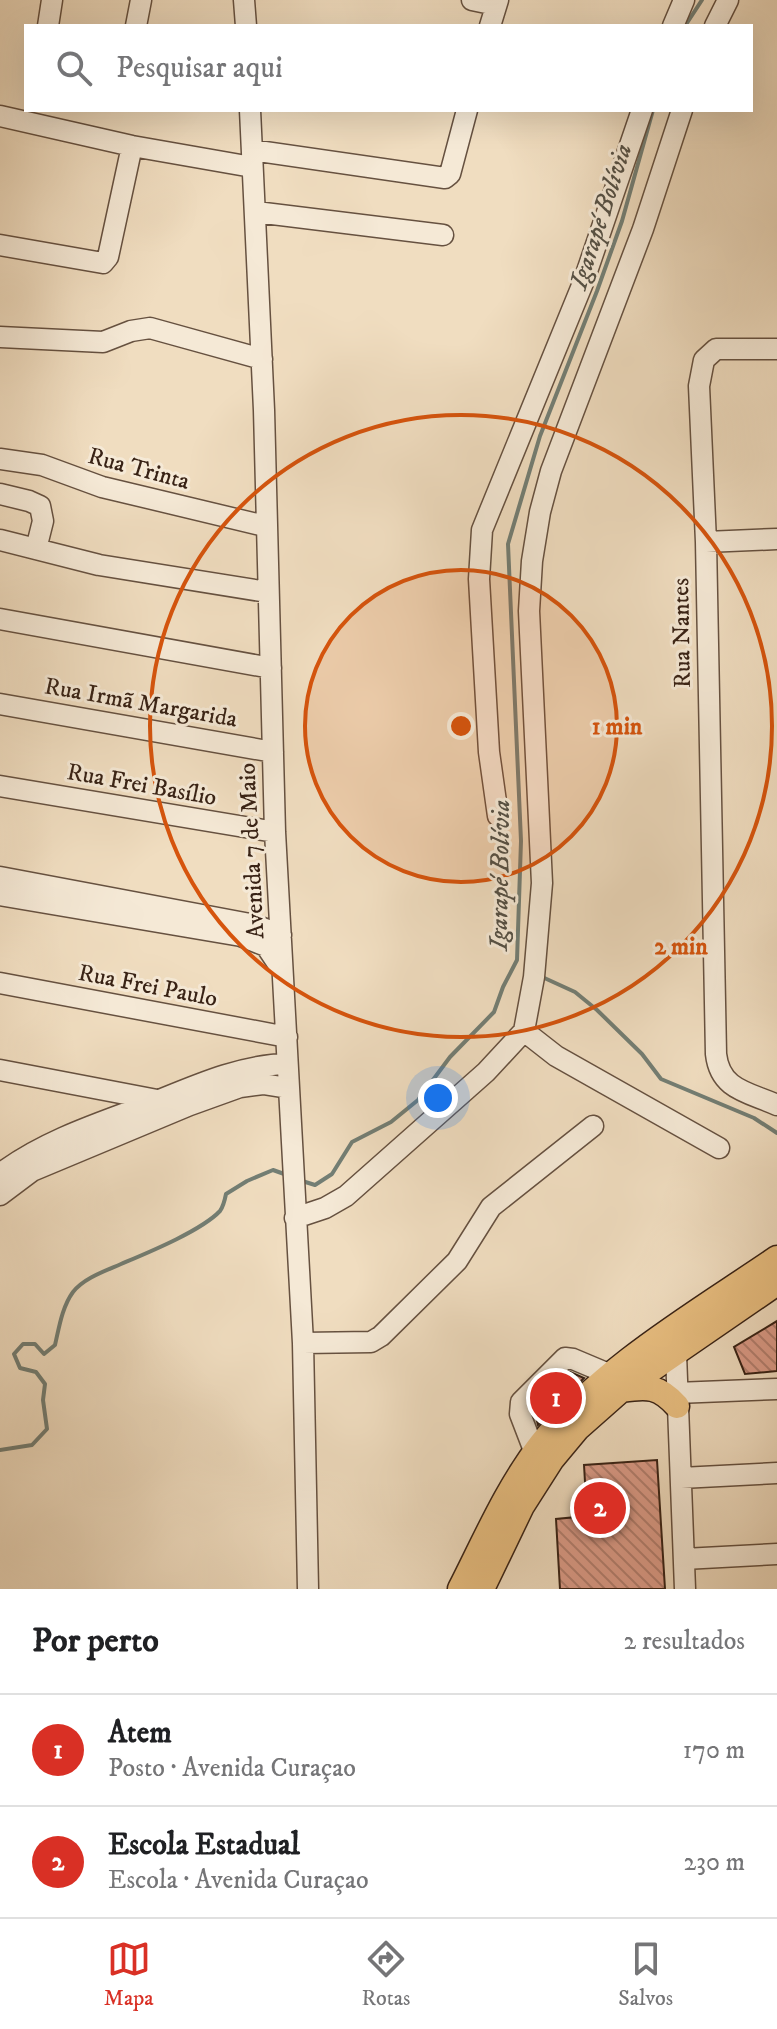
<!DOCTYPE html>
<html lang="pt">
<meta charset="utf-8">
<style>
body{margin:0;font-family:"IM FELL DW Pica",serif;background:#f2f2f2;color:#202124}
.you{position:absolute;left:438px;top:1098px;width:28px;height:28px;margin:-20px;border:6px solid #fff;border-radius:50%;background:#1a73e8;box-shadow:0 0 0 12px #1a73e833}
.badge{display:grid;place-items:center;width:52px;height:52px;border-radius:50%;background:#d93025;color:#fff;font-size:26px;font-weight:700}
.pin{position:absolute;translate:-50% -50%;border:4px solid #fff;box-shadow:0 2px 8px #0006}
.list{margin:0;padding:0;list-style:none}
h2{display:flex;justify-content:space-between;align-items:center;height:104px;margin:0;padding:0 32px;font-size:34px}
h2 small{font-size:26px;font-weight:400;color:#757577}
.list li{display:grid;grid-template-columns:52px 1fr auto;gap:24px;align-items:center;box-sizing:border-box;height:112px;padding:0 32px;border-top:2px solid #e0e0e0}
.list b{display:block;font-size:30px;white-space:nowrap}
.list p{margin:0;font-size:26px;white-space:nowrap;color:#757577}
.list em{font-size:26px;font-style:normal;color:#757577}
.icon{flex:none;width:44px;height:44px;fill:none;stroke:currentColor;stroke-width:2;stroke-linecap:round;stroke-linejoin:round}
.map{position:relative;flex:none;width:777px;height:1589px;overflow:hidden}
.search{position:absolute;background:#fff;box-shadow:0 8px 32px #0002;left:24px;right:24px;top:24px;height:88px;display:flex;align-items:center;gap:20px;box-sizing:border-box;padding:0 28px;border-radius:0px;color:#757577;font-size:30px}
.sheet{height:328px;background:#fff}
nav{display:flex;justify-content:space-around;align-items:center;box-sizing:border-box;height:112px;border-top:2px solid #e0e0e0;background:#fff;font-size:22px;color:#757577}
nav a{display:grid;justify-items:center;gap:4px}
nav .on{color:#d93025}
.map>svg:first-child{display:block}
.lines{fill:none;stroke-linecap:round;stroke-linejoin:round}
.stream{stroke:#737e74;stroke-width:4}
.building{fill:url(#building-back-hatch);stroke:#382215;stroke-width:2}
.minor-casing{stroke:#665140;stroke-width:23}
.major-casing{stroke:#382215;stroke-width:27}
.minor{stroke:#f5e9d6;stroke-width:20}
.major{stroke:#e8be80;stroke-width:24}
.ring{fill:none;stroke:#d6540d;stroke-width:4}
.labels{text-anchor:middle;stroke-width:6;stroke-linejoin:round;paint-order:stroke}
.street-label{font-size:24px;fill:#382215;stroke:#f5e9d6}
.water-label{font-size:26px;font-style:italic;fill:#555045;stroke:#f5e9d6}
.centre{fill:#d6540d;stroke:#f5e9d6;stroke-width:4}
.ring-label{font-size:24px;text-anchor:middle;font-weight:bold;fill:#d6540d;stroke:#f5e9d6;stroke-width:6;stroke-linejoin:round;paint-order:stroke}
</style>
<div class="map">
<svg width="777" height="1589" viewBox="0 0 777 1589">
<defs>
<pattern id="building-back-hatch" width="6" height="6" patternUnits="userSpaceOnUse" patternTransform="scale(2)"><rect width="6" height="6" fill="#dc9c89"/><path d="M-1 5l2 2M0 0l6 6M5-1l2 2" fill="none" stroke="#b37f6f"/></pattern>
</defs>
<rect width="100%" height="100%" fill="#f0ddc0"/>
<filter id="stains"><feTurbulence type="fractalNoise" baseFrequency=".0025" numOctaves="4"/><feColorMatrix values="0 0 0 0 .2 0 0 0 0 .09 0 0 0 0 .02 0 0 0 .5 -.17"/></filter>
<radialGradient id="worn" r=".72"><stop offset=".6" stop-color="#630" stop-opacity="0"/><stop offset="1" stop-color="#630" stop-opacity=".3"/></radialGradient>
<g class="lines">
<!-- stream -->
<path class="stream" d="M 685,26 L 702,0
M 540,976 L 575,992 L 597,1010 L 642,1054 L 661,1079 L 754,1118 L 777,1133
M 299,1180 L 315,1185 L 332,1174 L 352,1142 L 391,1122 L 418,1100 L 450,1057 L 494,1012 L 503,987 L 517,960 L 521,841 L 508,544 L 540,436 L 597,291 L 622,221 L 653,110
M 0,1450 L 32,1445 L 47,1429 L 43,1400 L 45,1384 L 36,1372 L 20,1368 L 14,1354 L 23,1344 L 35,1344 L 44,1354 L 55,1345 C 59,1328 62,1307 73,1292 C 84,1278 105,1271 121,1264 C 147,1253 201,1231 220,1211 C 223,1207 225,1199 226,1194 L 247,1181 L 273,1170 L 287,1175"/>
</g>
<!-- building -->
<path class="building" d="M 777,1321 L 777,1371 L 745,1374 L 734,1347 Z
M 570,1372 L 584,1378 L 538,1425 L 534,1408 Z
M 657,1460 L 665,1589 L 560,1589 L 556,1519 L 587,1516 L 584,1465 Z"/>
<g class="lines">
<defs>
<path id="minor" d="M 244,0 L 246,26
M 472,0 L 496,5
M 48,26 L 52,0
M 136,26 L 141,0
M 490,26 L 498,0
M 673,26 L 684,0
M 715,26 L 728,0
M 250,110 L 264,410 L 275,832 L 303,1343 L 308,1589
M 0,116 L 132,146 L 252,167
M 252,150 L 445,178 L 450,174 L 467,110
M 256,212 L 443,235
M 0,245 L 103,263 L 108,257 L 132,146
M 0,337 L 103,342 L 131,331 L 150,328 L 262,359
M 777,349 L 716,349 L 704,360 L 699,386 L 706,542 L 716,1054 C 720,1090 748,1092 777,1105
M 0,459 L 42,465 L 102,487 L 265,526
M 0,494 L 29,501 L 40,506 L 43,521 L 36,549
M 0,540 L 99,565 L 267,592
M 706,542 L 777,539
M 0,619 L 271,668
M 0,704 L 273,752
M 0,786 L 275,832
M 498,816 L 489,752 L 479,579 L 482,530 L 583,283 L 642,110
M 0,877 L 255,925 L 281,935
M 0,895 L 241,936 L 266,946 L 282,970
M 0,983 L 287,1037
M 524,1031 L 556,1056 L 719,1148
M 0,1070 L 157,1100
M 0,1174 C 42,1142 96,1124 145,1106 C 190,1088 238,1065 287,1064
M 0,1195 L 32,1171 L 190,1105 L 240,1087 L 263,1084 L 288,1088
M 295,1218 L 325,1208 L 346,1196 L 486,1072 L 524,1031 L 534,977 L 542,883 L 529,611 L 532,561 L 540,512 L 551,471 L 643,229 L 682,110
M 303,1343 L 371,1342 L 381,1336 L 457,1261 L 491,1207 L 593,1126
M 676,1354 L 685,1589
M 676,1393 L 777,1389
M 535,1453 L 520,1414 L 521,1402 L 565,1358 L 573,1359 L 611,1375
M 681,1478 L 777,1473
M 684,1559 L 777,1554"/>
<path id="major" d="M 622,1390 C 648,1386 659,1386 677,1406
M 460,1589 C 485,1540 507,1488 541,1444 C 604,1366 695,1314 777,1258
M 482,1589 L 522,1506 L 552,1459 L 577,1429 L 620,1391 L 777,1283"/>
</defs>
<!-- minor casing -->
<use href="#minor" class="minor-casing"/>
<!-- major casing -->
<use href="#major" class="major-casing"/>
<!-- minor -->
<use href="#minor" class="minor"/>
<!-- major -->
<use href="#major" class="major"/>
</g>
<!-- distance rings -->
<circle cx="461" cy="726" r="156" fill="#d6540d" fill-opacity=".12"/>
<g class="ring">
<circle cx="461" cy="726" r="156"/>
<circle cx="461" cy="726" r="311"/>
</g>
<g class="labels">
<!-- street labels -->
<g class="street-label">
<text transform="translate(139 468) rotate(15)" y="8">Rua Trinta</text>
<text transform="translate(681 633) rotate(-91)" y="8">Rua Nantes</text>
<text transform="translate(141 702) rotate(10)" y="8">Rua Irmã Margarida</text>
<text transform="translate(142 784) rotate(10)" y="8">Rua Frei Basílio</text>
<text transform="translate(251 851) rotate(-93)" y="8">Avenida 7 de Maio</text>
<text transform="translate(148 985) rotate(11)" y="8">Rua Frei Paulo</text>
</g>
<!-- water labels -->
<g class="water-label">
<text transform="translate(600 216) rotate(-72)" y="9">Igarapé Bolívia</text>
<text transform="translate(499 875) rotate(-89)" y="9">Igarapé Bolívia</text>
</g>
</g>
<circle cx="461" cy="726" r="12" class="centre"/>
<g class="ring-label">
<text x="617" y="734">1 min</text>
<text x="681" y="954">2 min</text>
</g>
<rect width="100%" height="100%" filter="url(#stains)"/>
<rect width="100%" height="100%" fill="url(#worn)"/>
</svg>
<div class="you"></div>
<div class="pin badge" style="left:556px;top:1398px">1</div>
<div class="pin badge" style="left:600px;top:1508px">2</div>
<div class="search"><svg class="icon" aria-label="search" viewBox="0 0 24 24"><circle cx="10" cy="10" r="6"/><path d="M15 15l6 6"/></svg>Pesquisar aqui</div>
</div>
<section class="sheet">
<h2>Por perto<small>2 resultados</small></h2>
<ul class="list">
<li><span class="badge">1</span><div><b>Atem</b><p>Posto · Avenida Curaçao</p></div><em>170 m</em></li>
<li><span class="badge">2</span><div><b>Escola Estadual</b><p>Escola · Avenida Curaçao</p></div><em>230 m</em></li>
</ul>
</section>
<nav>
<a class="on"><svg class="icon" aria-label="map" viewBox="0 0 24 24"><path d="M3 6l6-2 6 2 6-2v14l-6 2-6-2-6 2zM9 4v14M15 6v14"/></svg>Mapa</a>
<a><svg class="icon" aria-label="directions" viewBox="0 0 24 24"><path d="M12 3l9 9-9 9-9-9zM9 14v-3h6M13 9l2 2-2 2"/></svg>Rotas</a>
<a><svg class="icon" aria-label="saved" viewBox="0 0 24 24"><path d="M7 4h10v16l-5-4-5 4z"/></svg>Salvos</a>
</nav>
